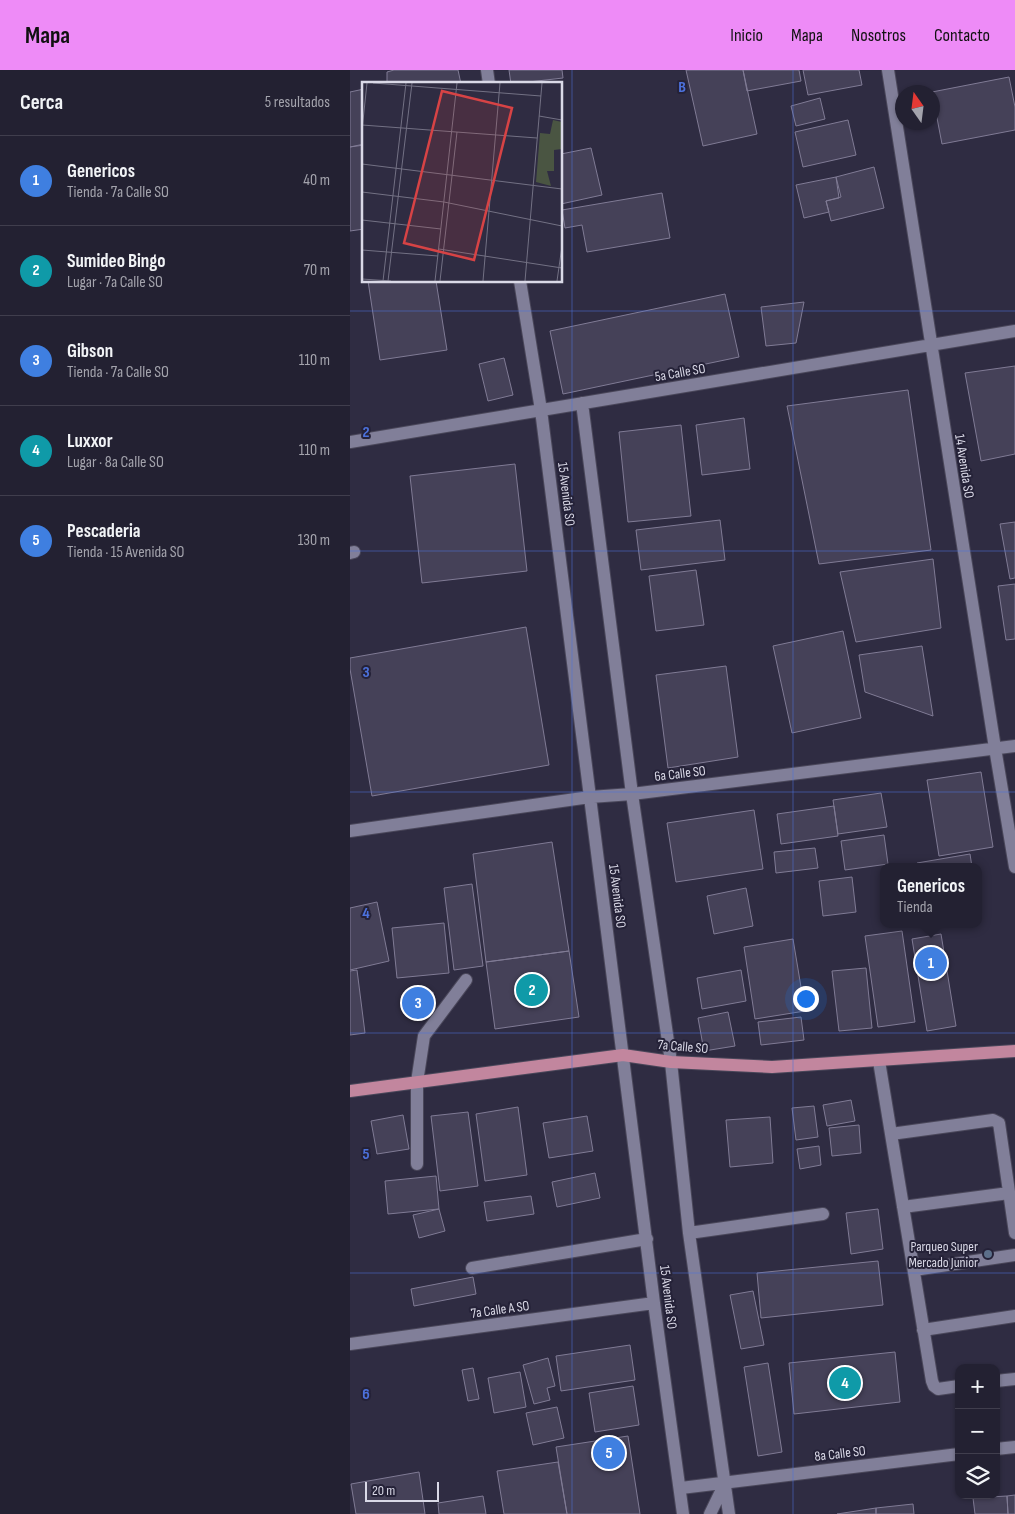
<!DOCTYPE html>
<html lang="es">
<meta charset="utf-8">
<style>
body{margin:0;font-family:"Sofia Sans Condensed",sans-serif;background:#2b293a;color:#f1f3f6}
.controls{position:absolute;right:15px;bottom:15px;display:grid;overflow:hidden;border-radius:10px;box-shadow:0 1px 4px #0004}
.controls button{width:45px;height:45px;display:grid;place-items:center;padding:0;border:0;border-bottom:1px solid #403e4d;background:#232132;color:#f1f3f6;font:25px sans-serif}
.compass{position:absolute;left:545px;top:15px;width:45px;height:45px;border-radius:50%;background:#232132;box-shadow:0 1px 4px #0004;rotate:346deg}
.scale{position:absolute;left:15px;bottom:12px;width:74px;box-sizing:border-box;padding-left:5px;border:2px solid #dad9e7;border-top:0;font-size:14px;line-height:18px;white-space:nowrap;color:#dad9e7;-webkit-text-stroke:4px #252238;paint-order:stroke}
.you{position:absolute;left:455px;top:928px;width:18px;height:18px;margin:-12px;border:4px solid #fff;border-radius:50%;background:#1a73e8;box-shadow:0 0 0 8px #1a73e833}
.badge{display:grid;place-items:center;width:32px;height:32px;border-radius:50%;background:#ee8bf7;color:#fff;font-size:16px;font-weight:700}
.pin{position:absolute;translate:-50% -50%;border:2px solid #fff;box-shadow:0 1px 5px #0006}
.popup{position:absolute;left:530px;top:793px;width:102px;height:65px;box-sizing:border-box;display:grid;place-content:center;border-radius:10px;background:#232132;filter:drop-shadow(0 1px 4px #0005);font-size:16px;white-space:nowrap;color:#a3a3ac}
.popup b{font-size:19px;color:#f1f3f6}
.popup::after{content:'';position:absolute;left:50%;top:100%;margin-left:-10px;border:10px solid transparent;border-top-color:#232132}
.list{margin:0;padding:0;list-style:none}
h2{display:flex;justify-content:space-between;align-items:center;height:65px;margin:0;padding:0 20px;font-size:21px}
h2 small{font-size:16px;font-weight:400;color:#a3a3ac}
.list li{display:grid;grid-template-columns:32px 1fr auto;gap:15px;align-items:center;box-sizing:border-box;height:90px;padding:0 20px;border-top:1px solid #403e4d}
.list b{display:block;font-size:19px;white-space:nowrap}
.list p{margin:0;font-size:16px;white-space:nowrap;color:#a3a3ac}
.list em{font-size:16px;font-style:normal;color:#a3a3ac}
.icon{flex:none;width:28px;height:28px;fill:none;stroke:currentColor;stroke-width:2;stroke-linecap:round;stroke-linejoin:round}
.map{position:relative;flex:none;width:665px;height:1444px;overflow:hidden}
header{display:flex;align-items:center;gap:30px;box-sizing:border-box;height:70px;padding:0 25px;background:#ee8bf7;color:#111}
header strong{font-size:24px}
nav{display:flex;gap:28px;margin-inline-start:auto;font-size:18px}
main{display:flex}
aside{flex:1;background:#232132}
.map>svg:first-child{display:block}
.building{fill:#454158;stroke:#807b95}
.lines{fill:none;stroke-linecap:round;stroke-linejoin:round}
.minor-casing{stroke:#4a475a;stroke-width:14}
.major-casing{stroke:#4a475a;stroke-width:14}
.minor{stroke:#817f99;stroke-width:12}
.major{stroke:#c2869e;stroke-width:12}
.grid{fill:none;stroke:#4c71dc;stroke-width:1;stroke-opacity:0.55}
.service-dot{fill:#5c6f8a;stroke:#252238;stroke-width:2}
.labels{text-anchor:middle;stroke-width:4;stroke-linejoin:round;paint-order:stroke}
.street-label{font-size:14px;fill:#dad9e7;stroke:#252238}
.poi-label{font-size:14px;fill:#dad9e7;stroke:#252238;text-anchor:end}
.inset-road{fill:none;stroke:#737184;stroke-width:1}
.view{fill:#d74345;fill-opacity:0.15;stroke:#d74345;stroke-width:2.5}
.inset-edge{fill:none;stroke:#dad9e7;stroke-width:2.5}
.grid-label{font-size:16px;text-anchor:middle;font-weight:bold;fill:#4c71dc;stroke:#252238;stroke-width:4;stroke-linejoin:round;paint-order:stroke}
</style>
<header>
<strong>Mapa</strong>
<nav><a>Inicio</a><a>Mapa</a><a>Nosotros</a><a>Contacto</a></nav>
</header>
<main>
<aside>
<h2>Cerca<small>5 resultados</small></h2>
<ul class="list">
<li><span class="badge" style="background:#3f7fe0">1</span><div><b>Genericos</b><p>Tienda · 7a Calle SO</p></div><em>40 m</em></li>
<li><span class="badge" style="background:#0f9aa8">2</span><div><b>Sumideo Bingo</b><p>Lugar · 7a Calle SO</p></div><em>70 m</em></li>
<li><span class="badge" style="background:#3f7fe0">3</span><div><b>Gibson</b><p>Tienda · 7a Calle SO</p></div><em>110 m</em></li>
<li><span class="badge" style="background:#0f9aa8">4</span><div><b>Luxxor</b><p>Lugar · 8a Calle SO</p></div><em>110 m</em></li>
<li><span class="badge" style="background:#3f7fe0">5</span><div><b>Pescaderia</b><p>Tienda · 15 Avenida SO</p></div><em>130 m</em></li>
</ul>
</aside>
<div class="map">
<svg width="665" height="1444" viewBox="0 0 665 1444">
<rect width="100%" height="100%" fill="#2f2c42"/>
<!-- building -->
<path class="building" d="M 44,0 L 108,0 L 111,14 L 37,14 L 37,2 Z
M 159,0 L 212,0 L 213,8 L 161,14 Z
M 336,0 L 393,0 L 407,64 L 353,76 Z
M 393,0 L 449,0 L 451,11 L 397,21 Z
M 453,0 L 509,0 L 512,15 L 458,25 Z
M 659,7 L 665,37 L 665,60 L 592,74 L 582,22 Z
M 14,19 L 14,74 L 0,77 L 0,22 Z
M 470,28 L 475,49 L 446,56 L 441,36 Z
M 498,50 L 506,85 L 453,97 L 445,62 Z
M 14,75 L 14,159 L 0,161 L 0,77 Z
M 241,78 L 252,125 L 211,134 L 211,84 Z
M 524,97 L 534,138 L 481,151 L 476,131 L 491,127 L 486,107 Z
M 486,107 L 489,128 L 476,131 L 479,142 L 454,148 L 446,115 Z
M 312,123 L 320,168 L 237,182 L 232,155 L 215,158 L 212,140 Z
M 18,211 L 86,211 L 97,280 L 30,290 Z
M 375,224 L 389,287 L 213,324 L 200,261 Z
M 454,232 L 446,273 L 416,276 L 411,237 Z
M 154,288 L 163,325 L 138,331 L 129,294 Z
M 665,296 L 665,384 L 631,391 L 615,303 Z
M 558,320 L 581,480 L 469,494 L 437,336 Z
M 394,348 L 400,399 L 352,405 L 346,355 Z
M 331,355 L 341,446 L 278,452 L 269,362 Z
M 165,394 L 177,501 L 72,513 L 60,406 Z
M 370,450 L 375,490 L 291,500 L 286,460 Z
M 665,452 L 665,508 L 660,509 L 650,454 Z
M 583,489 L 591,558 L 506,572 L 490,502 Z
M 346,500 L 354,555 L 306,561 L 299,506 Z
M 665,514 L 665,569 L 656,570 L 648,516 Z
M 176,557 L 199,695 L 22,726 L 0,599 L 0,588 Z
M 493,561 L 511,648 L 442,663 L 423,576 Z
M 572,576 L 583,646 L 515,622 L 509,585 Z
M 376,596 L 388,687 L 318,698 L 306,605 Z
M 631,702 L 643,777 L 589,786 L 577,710 Z
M 531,723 L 537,757 L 488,764 L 483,730 Z
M 484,736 L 488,766 L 431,774 L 427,744 Z
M 404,740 L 413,799 L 326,812 L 317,753 Z
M 534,765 L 538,794 L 495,800 L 491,771 Z
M 202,772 L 219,881 L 136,892 L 123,784 Z
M 465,778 L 468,798 L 426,803 L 424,782 Z
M 620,784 L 622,797 L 567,797 L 567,793 Z
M 502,807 L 506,842 L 473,846 L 469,811 Z
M 122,814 L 133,896 L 104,900 L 94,818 Z
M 396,818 L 403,856 L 364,864 L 357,826 Z
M 27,832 L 39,891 L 0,900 L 0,838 Z
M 94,853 L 99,903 L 47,908 L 42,858 Z
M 552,861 L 565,952 L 528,957 L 515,866 Z
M 591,864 L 606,956 L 577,961 L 562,869 Z
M 443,869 L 455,941 L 405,949 L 394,877 Z
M 219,881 L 229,947 L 145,959 L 136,892 Z
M 516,898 L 522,958 L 489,961 L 482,901 Z
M 7,900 L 15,963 L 0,965 L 0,901 Z
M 391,900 L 396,931 L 352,939 L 347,908 Z
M 83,922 L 85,941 L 54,944 L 52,925 Z
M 378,942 L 385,976 L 354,981 L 348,948 Z
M 451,947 L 454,970 L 411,975 L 408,952 Z
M 501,1030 L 505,1051 L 477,1056 L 473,1035 Z
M 464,1036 L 468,1067 L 446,1070 L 442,1038 Z
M 168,1037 L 177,1105 L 135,1111 L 126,1044 Z
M 118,1042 L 128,1116 L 90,1121 L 81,1046 Z
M 53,1045 L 59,1079 L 27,1084 L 21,1051 Z
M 237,1046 L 243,1081 L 199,1088 L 193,1053 Z
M 420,1047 L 423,1093 L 380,1097 L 376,1050 Z
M 509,1055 L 511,1083 L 482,1086 L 479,1058 Z
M 469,1076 L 471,1095 L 450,1099 L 447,1079 Z
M 245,1103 L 250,1128 L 207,1137 L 202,1112 Z
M 86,1106 L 89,1139 L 38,1144 L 35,1111 Z
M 181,1126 L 184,1144 L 137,1151 L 134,1132 Z
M 89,1139 L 95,1161 L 69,1168 L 63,1145 Z
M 528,1139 L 533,1179 L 501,1184 L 496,1143 Z
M 528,1191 L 533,1235 L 411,1248 L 407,1203 Z
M 123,1207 L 126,1224 L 64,1236 L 61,1219 Z
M 403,1221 L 414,1275 L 391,1279 L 380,1225 Z
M 280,1275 L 285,1310 L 211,1321 L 206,1286 Z
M 545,1282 L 550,1332 L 444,1344 L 439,1293 Z
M 198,1288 L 205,1316 L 197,1318 L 200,1330 L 184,1334 L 173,1295 Z
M 418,1293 L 432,1382 L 408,1386 L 394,1297 Z
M 123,1298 L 129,1329 L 118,1331 L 112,1300 Z
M 170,1302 L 176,1337 L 144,1343 L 138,1308 Z
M 283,1316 L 289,1355 L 245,1362 L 239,1323 Z
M 207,1337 L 214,1368 L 183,1375 L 176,1343 Z
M 278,1366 L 290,1444 L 217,1444 L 206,1377 Z
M 208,1392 L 217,1444 L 154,1444 L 147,1401 Z
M 69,1402 L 75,1444 L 6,1444 L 1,1414 Z
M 665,1425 L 665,1444 L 658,1444 L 657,1426 Z
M 133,1426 L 136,1444 L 89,1444 L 88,1433 Z
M 657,1426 L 658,1444 L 625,1444 L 623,1428 Z
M 563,1434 L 564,1444 L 526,1444 L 526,1438 Z
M 526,1438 L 526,1444 L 487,1444 Z"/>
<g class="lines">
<defs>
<path id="minor" d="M 137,0 L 139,14
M 538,0 L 645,678 L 665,797
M 170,211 L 191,340 L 304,1233 L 333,1444
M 232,333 L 282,724 L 321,992 L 339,1163 L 379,1444
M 0,372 L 665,261
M 0,483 L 4,482
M 0,761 L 240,727 L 282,724 L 665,676
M 529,991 L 541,1064
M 67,1094 L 67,1012 L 74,966 L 116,910
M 553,1137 L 659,1123
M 339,1163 L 473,1144
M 122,1198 L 297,1169
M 564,1200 L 665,1185
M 573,1260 L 665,1246
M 0,1274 L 304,1233
M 646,1311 L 665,1309
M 609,1316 L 588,1319 L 584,1316 L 582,1311 L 541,1064 L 643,1050 L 649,1053 L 665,1163
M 646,1379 L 665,1377
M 331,1418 L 609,1384
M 360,1444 L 375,1413"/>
<path id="major" d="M 0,1021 L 273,985 L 321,992 L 422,997 L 665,981"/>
</defs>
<!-- minor casing -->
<use href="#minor" class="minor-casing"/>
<!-- major casing -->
<use href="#major" class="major-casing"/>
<!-- minor -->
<use href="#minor" class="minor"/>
<!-- major -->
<use href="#major" class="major"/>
</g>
<!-- grid -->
<path class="grid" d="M 222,0 L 222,1444M 443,0 L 443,1444M 0,241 L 665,241M 0,481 L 665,481M 0,722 L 665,722M 0,963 L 665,963M 0,1203 L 665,1203"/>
<!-- markers -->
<circle class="service-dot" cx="638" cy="1184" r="5"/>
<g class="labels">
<!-- street labels -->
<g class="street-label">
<text transform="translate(330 302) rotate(-10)" y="5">5a Calle SO</text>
<text transform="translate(615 396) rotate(81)" y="5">14 Avenida SO</text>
<text transform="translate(217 424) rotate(83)" y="5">15 Avenida SO</text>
<text transform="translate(330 703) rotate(-7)" y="5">6a Calle SO</text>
<text transform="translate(268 826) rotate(83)" y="5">15 Avenida SO</text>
<text transform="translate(333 976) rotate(5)" y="5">7a Calle SO</text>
<text transform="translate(319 1227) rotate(83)" y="5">15 Avenida SO</text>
<text transform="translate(150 1239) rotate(-8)" y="5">7a Calle A SO</text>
<text transform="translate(490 1383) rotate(-7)" y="5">8a Calle SO</text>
</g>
<!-- poi labels -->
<g class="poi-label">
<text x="628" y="1181">Parqueo Super<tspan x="628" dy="16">Mercado Junior</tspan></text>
</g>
</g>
<!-- overview -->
<g transform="translate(12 12)">
<rect width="200" height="200" fill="#2f2c42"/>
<path d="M 191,38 L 200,40 L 200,67 L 192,68 L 192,89 L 185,89 L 189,104 L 174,100 L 178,51 L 188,52 Z" fill="#4a5542"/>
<path class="inset-road" d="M 11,1 L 179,14M 177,34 L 200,38M 0,43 L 175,56M 0,48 L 5,1M 0,82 L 200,107M 0,110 L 82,120 L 200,144M 0,138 L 79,147M 77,167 L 200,186M 0,168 L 76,174M 0,197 L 29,199M 21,199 L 44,1M 26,199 L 50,1M 73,199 L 95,1M 78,199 L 95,50M 121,199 L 138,1M 163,199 L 180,1M 195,199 L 200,164"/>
<path class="view" d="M 80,9 L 150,26 L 112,178 L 42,161 Z"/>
<rect width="200" height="200" class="inset-edge"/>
</g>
<g class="grid-label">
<text x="332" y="22">B</text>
<text x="16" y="367">2</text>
<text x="16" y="607">3</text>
<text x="16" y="848">4</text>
<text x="16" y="1089">5</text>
<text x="16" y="1329">6</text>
</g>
</svg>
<div class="controls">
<button>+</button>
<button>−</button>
<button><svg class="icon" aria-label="layers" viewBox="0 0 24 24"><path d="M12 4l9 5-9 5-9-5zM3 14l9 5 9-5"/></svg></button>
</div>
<svg class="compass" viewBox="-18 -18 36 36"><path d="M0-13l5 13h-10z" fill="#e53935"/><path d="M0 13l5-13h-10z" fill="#a3a3ac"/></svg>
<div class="scale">20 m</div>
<div class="you"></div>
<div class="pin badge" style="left:581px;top:893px;background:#3f7fe0">1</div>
<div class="popup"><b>Genericos</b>Tienda</div>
<div class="pin badge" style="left:182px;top:920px;background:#0f9aa8">2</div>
<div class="pin badge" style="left:68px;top:933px;background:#3f7fe0">3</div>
<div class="pin badge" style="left:495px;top:1313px;background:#0f9aa8">4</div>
<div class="pin badge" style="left:259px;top:1383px;background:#3f7fe0">5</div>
</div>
</main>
